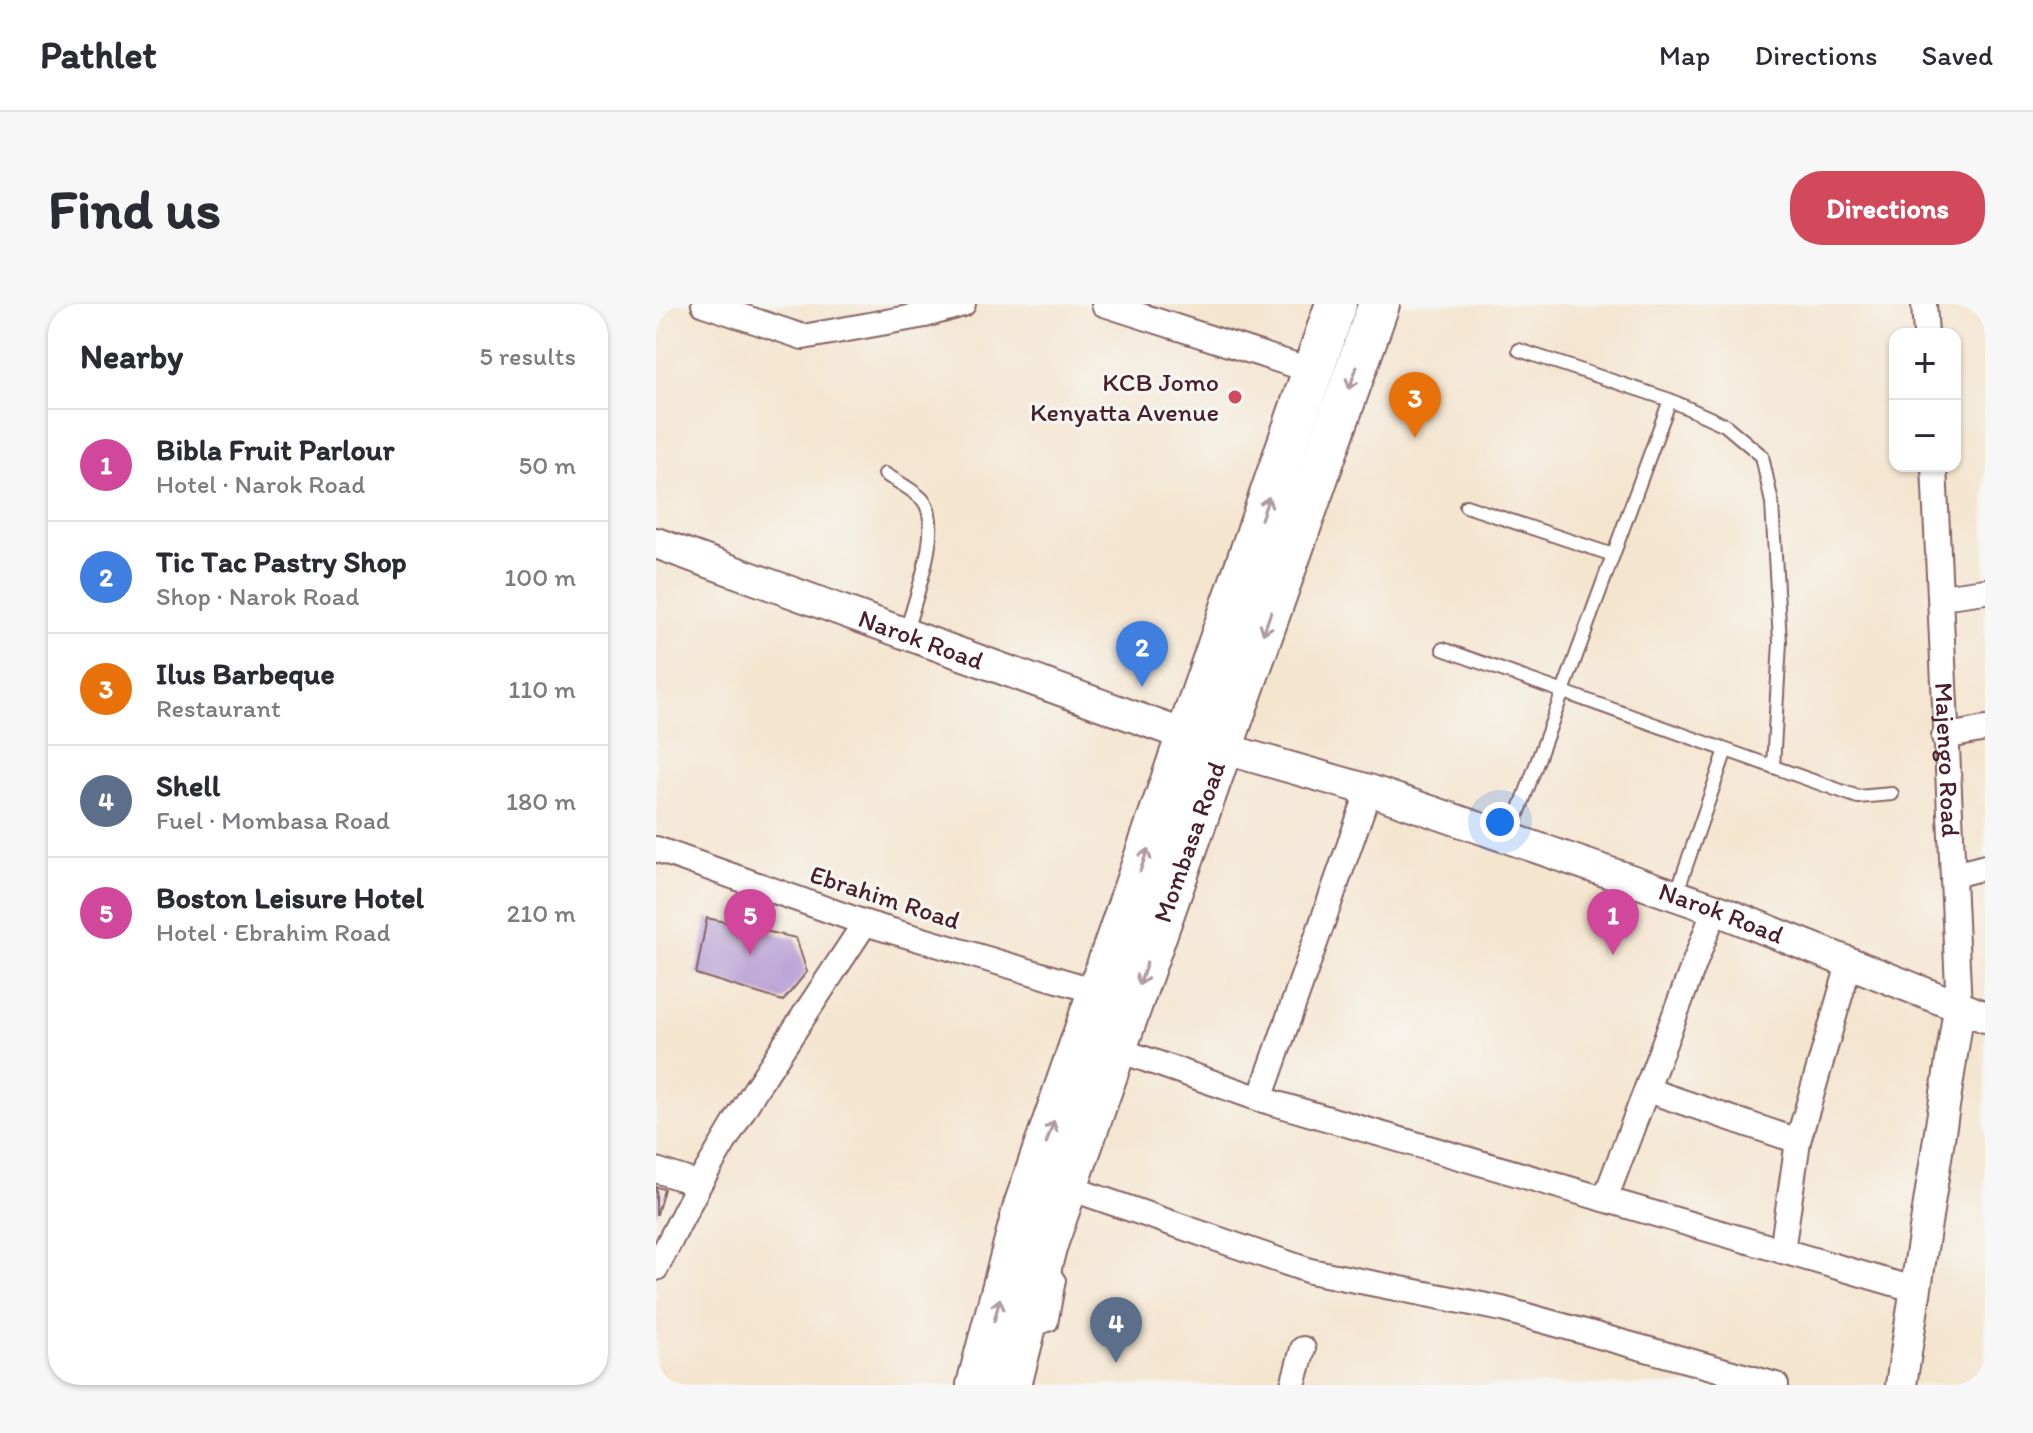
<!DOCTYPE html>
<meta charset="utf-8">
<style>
body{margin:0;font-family:Itim,sans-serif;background:#f7f7f7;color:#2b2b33}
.controls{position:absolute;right:24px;top:24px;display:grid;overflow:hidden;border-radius:16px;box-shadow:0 2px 6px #0004}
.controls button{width:72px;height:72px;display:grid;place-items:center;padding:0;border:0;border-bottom:2px solid #e1e1e2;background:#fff;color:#2b2b33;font:40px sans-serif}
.you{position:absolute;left:844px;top:518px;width:28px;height:28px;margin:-20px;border:6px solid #fff;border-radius:50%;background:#1a73e8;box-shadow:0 0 0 12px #1a73e833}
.badge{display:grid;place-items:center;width:52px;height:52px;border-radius:50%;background:#d1495b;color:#fff;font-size:26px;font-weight:700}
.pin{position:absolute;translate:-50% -66px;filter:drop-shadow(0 2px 4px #0008)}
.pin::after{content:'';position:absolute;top:42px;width:28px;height:24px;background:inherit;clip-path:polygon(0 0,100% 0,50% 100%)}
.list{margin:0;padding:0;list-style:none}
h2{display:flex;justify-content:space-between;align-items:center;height:104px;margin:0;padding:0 32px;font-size:34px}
h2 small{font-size:26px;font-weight:400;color:#7c7c81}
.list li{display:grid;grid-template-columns:52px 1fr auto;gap:24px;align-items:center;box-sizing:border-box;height:112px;padding:0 32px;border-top:2px solid #e1e1e2}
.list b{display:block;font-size:30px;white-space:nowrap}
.list p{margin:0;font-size:26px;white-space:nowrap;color:#7c7c81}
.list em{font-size:26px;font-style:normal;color:#7c7c81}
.map{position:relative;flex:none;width:1329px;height:1081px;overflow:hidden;border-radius:32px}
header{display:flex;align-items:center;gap:48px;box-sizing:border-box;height:112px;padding:0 40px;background:#fff;border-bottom:2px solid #e1e1e2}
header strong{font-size:38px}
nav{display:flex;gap:44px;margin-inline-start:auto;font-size:28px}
.intro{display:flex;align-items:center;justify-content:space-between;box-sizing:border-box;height:192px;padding:0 48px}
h1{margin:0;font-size:56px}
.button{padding:20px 36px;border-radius:32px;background:#d1495b;color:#fff;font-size:28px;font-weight:700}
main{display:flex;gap:48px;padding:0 48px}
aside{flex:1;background:#fff;border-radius:32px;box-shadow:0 2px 6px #0004}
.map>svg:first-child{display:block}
.building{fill:#b59bd3}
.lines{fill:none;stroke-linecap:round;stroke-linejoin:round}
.service-casing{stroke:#866464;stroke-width:16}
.minor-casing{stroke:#866464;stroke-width:28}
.tertiary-casing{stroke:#866464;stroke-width:34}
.trunk-casing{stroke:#866464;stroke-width:44}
.service{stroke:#fff;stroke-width:12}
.minor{stroke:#fff;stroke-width:24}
.tertiary{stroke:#fff;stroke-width:30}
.trunk{stroke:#fff;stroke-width:40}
.oneway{stroke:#ae9aa0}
.poi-dot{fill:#d1495b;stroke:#f6f6f2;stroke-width:3}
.labels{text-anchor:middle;stroke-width:6;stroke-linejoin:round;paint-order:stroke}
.poi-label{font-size:26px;fill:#4a1f2b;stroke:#f6f6f2;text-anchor:end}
.street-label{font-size:26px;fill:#4a1f2b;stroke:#f6f6f2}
</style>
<header>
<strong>Pathlet</strong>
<nav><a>Map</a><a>Directions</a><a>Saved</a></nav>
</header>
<div class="intro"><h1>Find us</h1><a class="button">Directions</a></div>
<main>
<aside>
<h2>Nearby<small>5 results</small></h2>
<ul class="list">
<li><span class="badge" style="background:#d1479c">1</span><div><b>Bibla Fruit Parlour</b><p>Hotel · Narok Road</p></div><em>50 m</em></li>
<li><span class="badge" style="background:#3f7fe0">2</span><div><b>Tic Tac Pastry Shop</b><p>Shop · Narok Road</p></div><em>100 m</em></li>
<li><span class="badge" style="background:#e8710a">3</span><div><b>Ilus Barbeque</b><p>Restaurant</p></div><em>110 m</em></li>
<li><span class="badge" style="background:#5c6f8a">4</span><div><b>Shell</b><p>Fuel · Mombasa Road</p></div><em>180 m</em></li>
<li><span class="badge" style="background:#d1479c">5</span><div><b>Boston Leisure Hotel</b><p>Hotel · Ebrahim Road</p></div><em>210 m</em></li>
</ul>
</aside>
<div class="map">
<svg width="1329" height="1081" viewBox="0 0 1329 1081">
<rect width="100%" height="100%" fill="#f6f6f2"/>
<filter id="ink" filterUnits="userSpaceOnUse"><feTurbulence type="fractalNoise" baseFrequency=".0125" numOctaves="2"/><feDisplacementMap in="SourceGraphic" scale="16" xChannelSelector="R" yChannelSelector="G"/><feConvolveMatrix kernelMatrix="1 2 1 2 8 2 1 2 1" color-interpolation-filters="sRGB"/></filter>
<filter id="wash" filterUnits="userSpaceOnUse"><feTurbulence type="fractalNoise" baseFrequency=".006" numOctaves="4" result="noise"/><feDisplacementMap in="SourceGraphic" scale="32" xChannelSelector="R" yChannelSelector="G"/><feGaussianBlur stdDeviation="1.8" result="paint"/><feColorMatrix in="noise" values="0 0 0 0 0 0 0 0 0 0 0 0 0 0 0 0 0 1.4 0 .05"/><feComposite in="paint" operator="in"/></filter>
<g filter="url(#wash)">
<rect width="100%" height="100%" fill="#f4e5cf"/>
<g id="blocks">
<!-- building -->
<path class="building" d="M 51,614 L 140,634 L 151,668 L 127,697 L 40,670 Z
M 0,883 L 8,885 L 1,910 L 0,910 Z"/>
</g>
</g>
<g filter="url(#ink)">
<use href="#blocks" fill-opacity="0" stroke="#866464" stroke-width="2"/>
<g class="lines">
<defs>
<path id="service" d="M 863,46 L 1014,96 L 1069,121 L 1106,152 L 1116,199 L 1124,338 L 1117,463
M 229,170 C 240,177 256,185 266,195 C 289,219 258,297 250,328
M 810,202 L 957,251
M 787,345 L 1202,493 L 1236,490
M 854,532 L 1014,96
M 1020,591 L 1070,446
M 375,1027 L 395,1020 L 403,976 L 395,964"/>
<g id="minor">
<path d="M 48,0 L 147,33 L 269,11 L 307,0"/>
<path d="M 448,0 L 657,67"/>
<path d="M 1268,0 L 1270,30"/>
<path id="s1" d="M 1278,162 L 1303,705"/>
<path d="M 1285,293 L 1329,287"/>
<path d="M 1288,433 L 1329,425"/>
<path d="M 0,545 L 209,619 L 443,688"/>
<path d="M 1298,571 L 1329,563"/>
<path d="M 460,745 L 604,795 L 1261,986"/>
<path d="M 991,786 L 1142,837"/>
<path d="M 604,795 L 713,486"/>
<path d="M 0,866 L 43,880"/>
<path d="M 411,883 L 654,967 L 846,1005 L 1120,1081"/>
<path d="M 949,895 L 1059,605"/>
<path d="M 1126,947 L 1142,837 L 1194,657"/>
<path d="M 0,964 L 43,880 L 99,786 L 209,619"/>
<path d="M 637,1081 L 647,1045"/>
</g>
<g id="tertiary">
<path id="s2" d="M 0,239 L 531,432"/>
<path id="s3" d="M 566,444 L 713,486 L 1059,605 L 1329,713"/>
<path d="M 1245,1081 L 1303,705"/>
</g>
<g id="trunk">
<path d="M 321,1081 L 368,902 L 680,0"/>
<path id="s4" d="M 355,1081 L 390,943 L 723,0"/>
</g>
</defs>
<!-- service casing -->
<use href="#service" class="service-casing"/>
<!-- minor casing -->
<use href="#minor" class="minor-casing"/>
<!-- tertiary casing -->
<use href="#tertiary" class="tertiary-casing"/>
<!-- trunk casing -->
<use href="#trunk" class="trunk-casing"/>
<!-- service -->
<use href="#service" class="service"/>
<!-- minor -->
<use href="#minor" class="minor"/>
<!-- tertiary -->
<use href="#tertiary" class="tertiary"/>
<!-- trunk -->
<use href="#trunk" class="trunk"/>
</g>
<!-- one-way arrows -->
<defs><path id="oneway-shaft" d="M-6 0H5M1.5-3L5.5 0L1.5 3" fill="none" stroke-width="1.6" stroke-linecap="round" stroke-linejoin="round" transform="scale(2)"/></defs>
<g class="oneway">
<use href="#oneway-shaft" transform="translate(697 74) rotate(109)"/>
<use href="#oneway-shaft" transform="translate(609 204) rotate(-71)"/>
<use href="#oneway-shaft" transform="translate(611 319) rotate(109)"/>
<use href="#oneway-shaft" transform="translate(488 556) rotate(-71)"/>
<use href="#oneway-shaft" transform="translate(487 670) rotate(109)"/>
<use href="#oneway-shaft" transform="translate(394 828) rotate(-71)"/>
<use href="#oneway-shaft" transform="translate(341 1006) rotate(-75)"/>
</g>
</g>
<!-- markers -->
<circle class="poi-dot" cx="579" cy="93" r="8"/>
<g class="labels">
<!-- poi labels -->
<g class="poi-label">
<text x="563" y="87">KCB Jomo<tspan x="563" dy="30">Kenyatta Avenue</tspan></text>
</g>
<!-- street labels -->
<g class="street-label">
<text dy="9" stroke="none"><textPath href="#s2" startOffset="282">Narok Road</textPath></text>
<text dy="9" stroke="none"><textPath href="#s1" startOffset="294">Majengo Road</textPath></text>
<text dy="9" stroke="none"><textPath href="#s4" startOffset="572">Mombasa Road</textPath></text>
<text transform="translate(229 593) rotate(18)" y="9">Ebrahim Road</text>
<text dy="9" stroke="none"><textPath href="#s3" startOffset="526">Narok Road</textPath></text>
</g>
</g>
</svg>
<div class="controls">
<button>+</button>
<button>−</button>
</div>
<div class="you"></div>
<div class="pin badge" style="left:957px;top:651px;background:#d1479c">1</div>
<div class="pin badge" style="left:486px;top:383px;background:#3f7fe0">2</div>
<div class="pin badge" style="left:759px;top:134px;background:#e8710a">3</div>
<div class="pin badge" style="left:460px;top:1059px;background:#5c6f8a">4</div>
<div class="pin badge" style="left:94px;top:651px;background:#d1479c">5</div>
</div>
</main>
